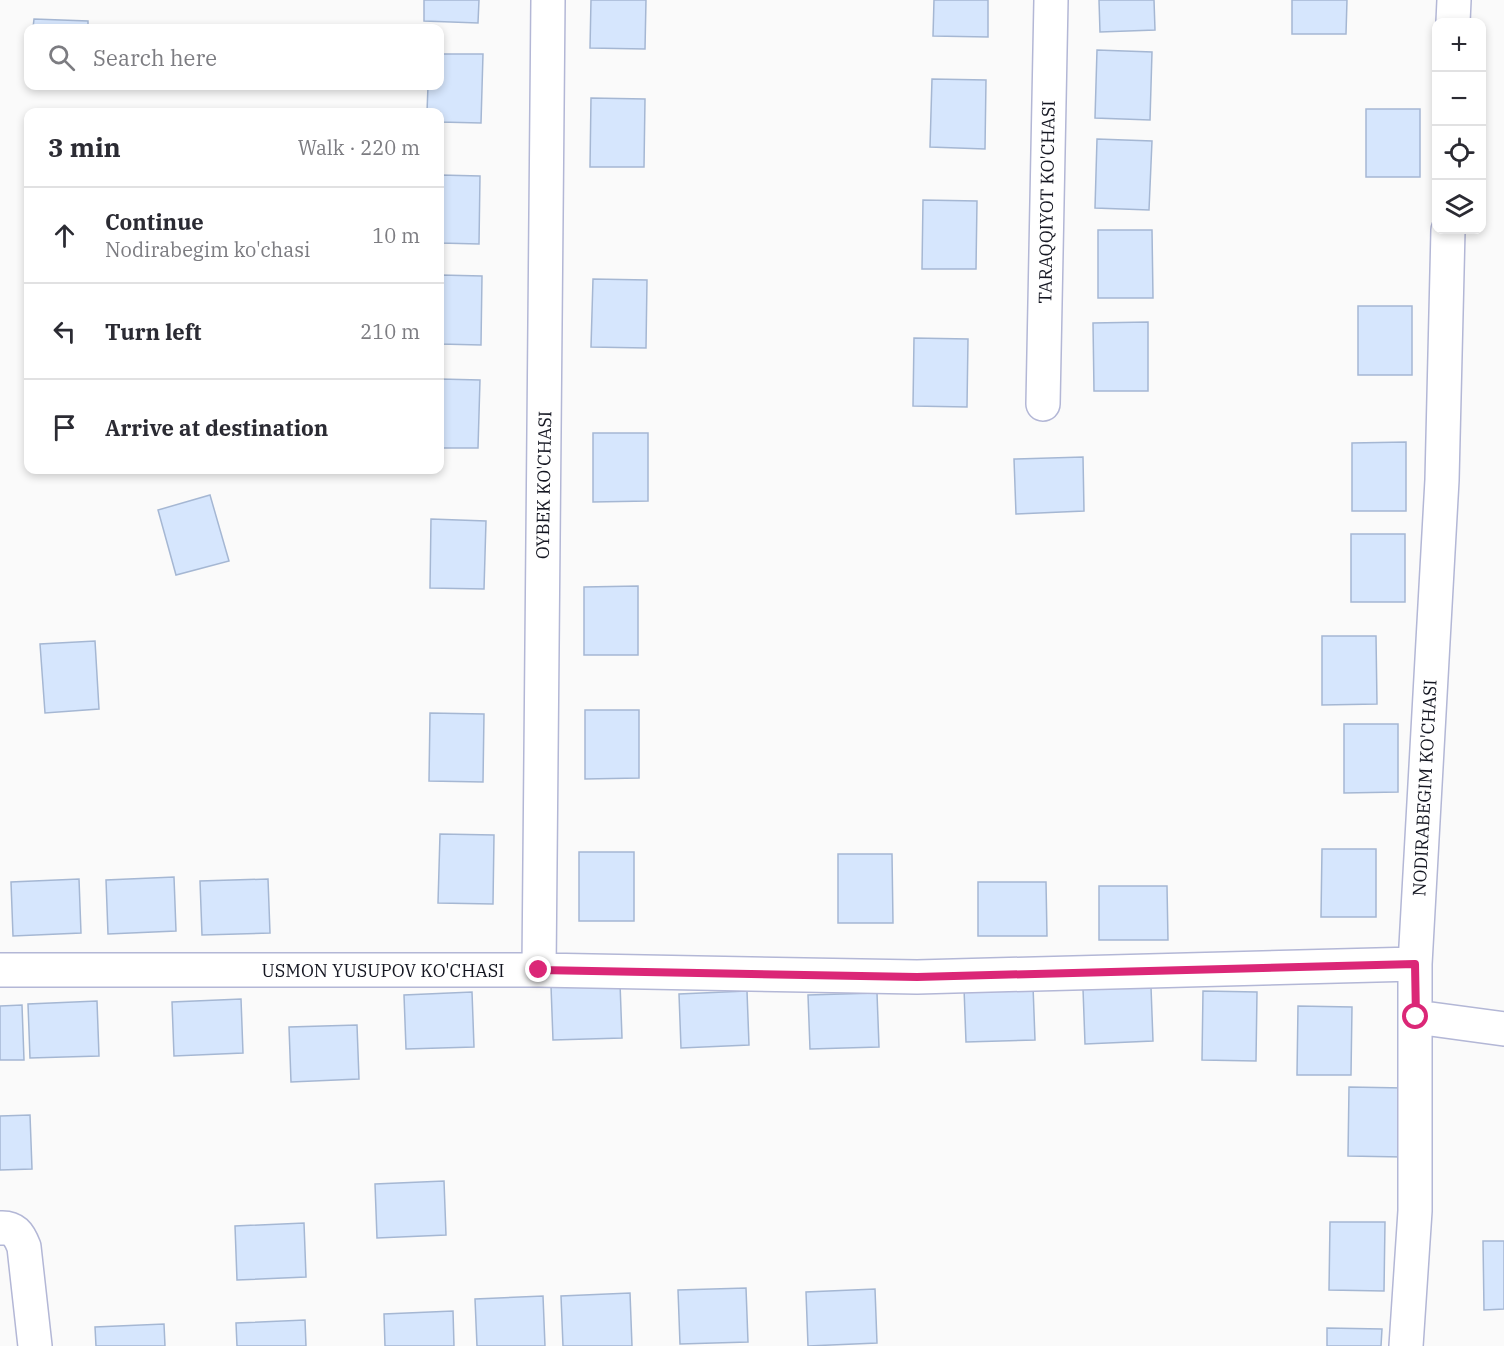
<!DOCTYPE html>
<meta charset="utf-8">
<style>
body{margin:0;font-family:"IBM Plex Serif",serif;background:#f7f7f7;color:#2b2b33}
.controls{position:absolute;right:18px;top:18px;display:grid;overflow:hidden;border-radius:12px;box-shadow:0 3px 9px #0003}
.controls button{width:54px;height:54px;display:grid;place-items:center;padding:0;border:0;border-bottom:2px solid #e1e1e2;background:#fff;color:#2b2b33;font:30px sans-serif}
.stop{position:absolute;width:18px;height:18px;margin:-14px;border:4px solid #db2777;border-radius:50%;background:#fff}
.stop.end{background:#db2777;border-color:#fff;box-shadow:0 2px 6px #0008}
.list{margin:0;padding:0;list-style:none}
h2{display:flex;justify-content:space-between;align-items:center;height:78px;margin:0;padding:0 24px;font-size:26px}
h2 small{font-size:20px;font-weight:400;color:#7c7c81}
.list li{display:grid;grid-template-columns:39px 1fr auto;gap:18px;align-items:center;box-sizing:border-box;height:96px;padding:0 24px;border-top:2px solid #e1e1e2}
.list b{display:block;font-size:22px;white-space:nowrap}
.list p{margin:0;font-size:20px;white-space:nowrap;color:#7c7c81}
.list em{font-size:20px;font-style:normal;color:#7c7c81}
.icon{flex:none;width:33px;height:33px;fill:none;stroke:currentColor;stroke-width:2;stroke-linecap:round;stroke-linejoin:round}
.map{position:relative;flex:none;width:1504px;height:1346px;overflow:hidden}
.search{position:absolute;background:#fff;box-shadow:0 3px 9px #0003;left:24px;top:24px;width:420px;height:66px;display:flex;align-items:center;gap:15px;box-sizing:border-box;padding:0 21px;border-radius:12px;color:#7c7c81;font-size:22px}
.panel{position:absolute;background:#fff;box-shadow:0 3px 9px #0003;left:24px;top:108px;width:420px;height:366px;border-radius:12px}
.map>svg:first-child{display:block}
.building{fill:#d6e6fd;stroke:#a5b7d3;stroke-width:1.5}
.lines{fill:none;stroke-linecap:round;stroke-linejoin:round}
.minor-casing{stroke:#b3b7d6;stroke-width:36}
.minor{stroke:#fff;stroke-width:33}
.route{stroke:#db2777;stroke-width:8}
.labels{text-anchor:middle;stroke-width:5;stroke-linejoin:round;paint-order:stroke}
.street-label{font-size:18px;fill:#141621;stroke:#fff}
</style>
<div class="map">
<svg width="1504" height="1346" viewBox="0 0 1504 1346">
<rect width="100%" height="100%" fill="#fafafa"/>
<!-- building -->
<path class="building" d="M 424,0 L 479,0 L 478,23 L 424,21 Z
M 591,0 L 646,0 L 645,49 L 590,48 Z
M 934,0 L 988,0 L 988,37 L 933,36 Z
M 1099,0 L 1154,0 L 1155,30 L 1100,32 Z
M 1292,0 L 1347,0 L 1346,34 L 1292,34 Z
M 34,19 L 88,21 L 88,28 L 33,28 Z
M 1097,50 L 1152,52 L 1150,120 L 1095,118 Z
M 440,54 L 483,54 L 481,123 L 440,122 L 440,112 L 427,112 L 428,86 L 440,86 Z
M 932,79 L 986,80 L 985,149 L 930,147 Z
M 33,86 L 87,86 L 87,89 L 32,88 Z
M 591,98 L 645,99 L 644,167 L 590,167 Z
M 1366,109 L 1420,109 L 1420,177 L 1366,177 Z
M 1097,139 L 1152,141 L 1149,210 L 1095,208 Z
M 440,175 L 480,176 L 479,244 L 440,243 Z
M 923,200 L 977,201 L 976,269 L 922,269 Z
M 1098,230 L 1152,230 L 1153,298 L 1098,298 Z
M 27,239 L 28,239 L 28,307 L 26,307 Z
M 440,275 L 482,276 L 481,345 L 440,344 Z
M 593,279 L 647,280 L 646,348 L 591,347 Z
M 1358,306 L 1412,306 L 1412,375 L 1358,375 Z
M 1148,322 L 1148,391 L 1094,391 L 1093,323 Z
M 914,338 L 968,339 L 967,407 L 913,406 Z
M 440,379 L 480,380 L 478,448 L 440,448 Z
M 593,433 L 648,433 L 648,501 L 593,502 Z
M 1406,442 L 1406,511 L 1352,511 L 1352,443 Z
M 1083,457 L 1084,511 L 1016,514 L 1014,459 Z
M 210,495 L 229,561 L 176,575 L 158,510 Z
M 431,519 L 486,521 L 484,589 L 430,588 Z
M 1351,534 L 1405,534 L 1405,602 L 1351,602 Z
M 638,586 L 638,655 L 584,655 L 584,587 Z
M 1322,636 L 1376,636 L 1377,704 L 1322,705 Z
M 95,641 L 99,709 L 45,713 L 40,644 Z
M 585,710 L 639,710 L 639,778 L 585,779 Z
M 430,713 L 484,714 L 483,782 L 429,781 Z
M 1344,724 L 1398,724 L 1398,792 L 1344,793 Z
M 440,834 L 494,835 L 493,904 L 438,903 Z
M 1322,849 L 1376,849 L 1376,917 L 1321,917 Z
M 579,852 L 634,852 L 634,921 L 579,921 Z
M 838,854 L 892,854 L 893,923 L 838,923 Z
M 174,877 L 176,931 L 108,934 L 106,880 Z
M 79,879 L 81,933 L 13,936 L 11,882 Z
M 268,879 L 270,933 L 202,935 L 200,881 Z
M 978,882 L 1046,882 L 1047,936 L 978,936 Z
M 1099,886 L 1167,886 L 1168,940 L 1099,940 Z
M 620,983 L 622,1038 L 553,1040 L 551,986 Z
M 1033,986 L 1035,1040 L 966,1042 L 964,988 Z
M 1151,987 L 1153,1041 L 1085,1044 L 1083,989 Z
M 747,991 L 749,1045 L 681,1048 L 679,994 Z
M 1203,991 L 1257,992 L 1256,1061 L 1202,1060 Z
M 472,992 L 474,1047 L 406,1049 L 404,995 Z
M 877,993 L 879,1047 L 810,1049 L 808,995 Z
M 241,999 L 243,1053 L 174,1056 L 172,1002 Z
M 97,1001 L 99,1056 L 30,1058 L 28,1004 Z
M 22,1005 L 24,1060 L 0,1060 L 0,1006 Z
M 1298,1006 L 1352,1007 L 1351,1075 L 1297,1075 Z
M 357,1025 L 359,1079 L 291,1082 L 289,1027 Z
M 1349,1087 L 1404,1088 L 1403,1157 L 1348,1156 Z
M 30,1115 L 32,1169 L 0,1170 L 0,1116 Z
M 444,1181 L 446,1235 L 377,1238 L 375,1184 Z
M 1330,1222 L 1385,1222 L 1384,1291 L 1329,1290 Z
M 304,1223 L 306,1277 L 237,1280 L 235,1226 Z
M 1483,1241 L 1504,1241 L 1504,1309 L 1484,1310 Z
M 746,1288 L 748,1342 L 680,1344 L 678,1290 Z
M 875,1289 L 877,1343 L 808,1346 L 806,1292 Z
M 630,1293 L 632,1346 L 563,1346 L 561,1296 Z
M 543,1296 L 545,1346 L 477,1346 L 475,1299 Z
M 453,1311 L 454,1346 L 385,1346 L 384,1314 Z
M 305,1320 L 306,1346 L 237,1346 L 236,1323 Z
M 164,1324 L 165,1346 L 96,1346 L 95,1327 Z
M 1327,1328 L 1382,1329 L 1381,1346 L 1327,1346 Z"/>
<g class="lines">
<defs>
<path id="minor" d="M 1453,22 L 1454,0
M 1043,404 L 1051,0
M 0,970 L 539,970 L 917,977 L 1415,964
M 539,970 L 548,0
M 1416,1017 L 1504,1029
M 0,1228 C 14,1227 19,1234 24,1247 L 35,1346
M 1406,1346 L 1415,1211 L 1415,964 L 1442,480 L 1448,230"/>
</defs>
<!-- minor casing -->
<use href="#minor" class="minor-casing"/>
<!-- minor -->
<use href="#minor" class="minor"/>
</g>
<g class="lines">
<!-- route -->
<path class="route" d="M 539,970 L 917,977 L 1415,964 L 1416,1017"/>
</g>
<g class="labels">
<!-- street labels -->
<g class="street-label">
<text transform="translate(1047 202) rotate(-89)" y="6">TARAQQIYOT KO'CHASI</text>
<text transform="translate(544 485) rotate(-89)" y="6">OYBEK KO'CHASI</text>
<text transform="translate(1425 788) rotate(-87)" y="6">NODIRABEGIM KO'CHASI</text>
<text x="383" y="977">USMON YUSUPOV KO'CHASI</text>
</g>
</g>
</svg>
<div class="controls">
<button>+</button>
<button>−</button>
<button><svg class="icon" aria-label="locate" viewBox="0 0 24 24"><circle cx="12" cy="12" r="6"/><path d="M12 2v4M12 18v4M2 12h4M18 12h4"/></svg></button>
<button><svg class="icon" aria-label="layers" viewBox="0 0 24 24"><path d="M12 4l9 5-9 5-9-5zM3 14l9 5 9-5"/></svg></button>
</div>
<div class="stop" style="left:1416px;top:1017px"></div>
<div class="stop end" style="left:539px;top:970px"></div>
<div class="search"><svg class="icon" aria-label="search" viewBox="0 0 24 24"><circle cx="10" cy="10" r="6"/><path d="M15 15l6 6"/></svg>Search here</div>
<section class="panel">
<h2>3 min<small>Walk · 220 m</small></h2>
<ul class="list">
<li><svg class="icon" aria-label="ahead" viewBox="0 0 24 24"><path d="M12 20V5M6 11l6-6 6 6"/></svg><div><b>Continue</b><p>Nodirabegim ko'chasi</p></div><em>10 m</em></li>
<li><svg class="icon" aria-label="left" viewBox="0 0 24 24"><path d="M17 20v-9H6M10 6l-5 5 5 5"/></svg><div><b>Turn left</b></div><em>210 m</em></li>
<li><svg class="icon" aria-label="arrive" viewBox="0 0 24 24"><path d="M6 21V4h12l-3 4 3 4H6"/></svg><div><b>Arrive at destination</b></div></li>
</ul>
</section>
</div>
